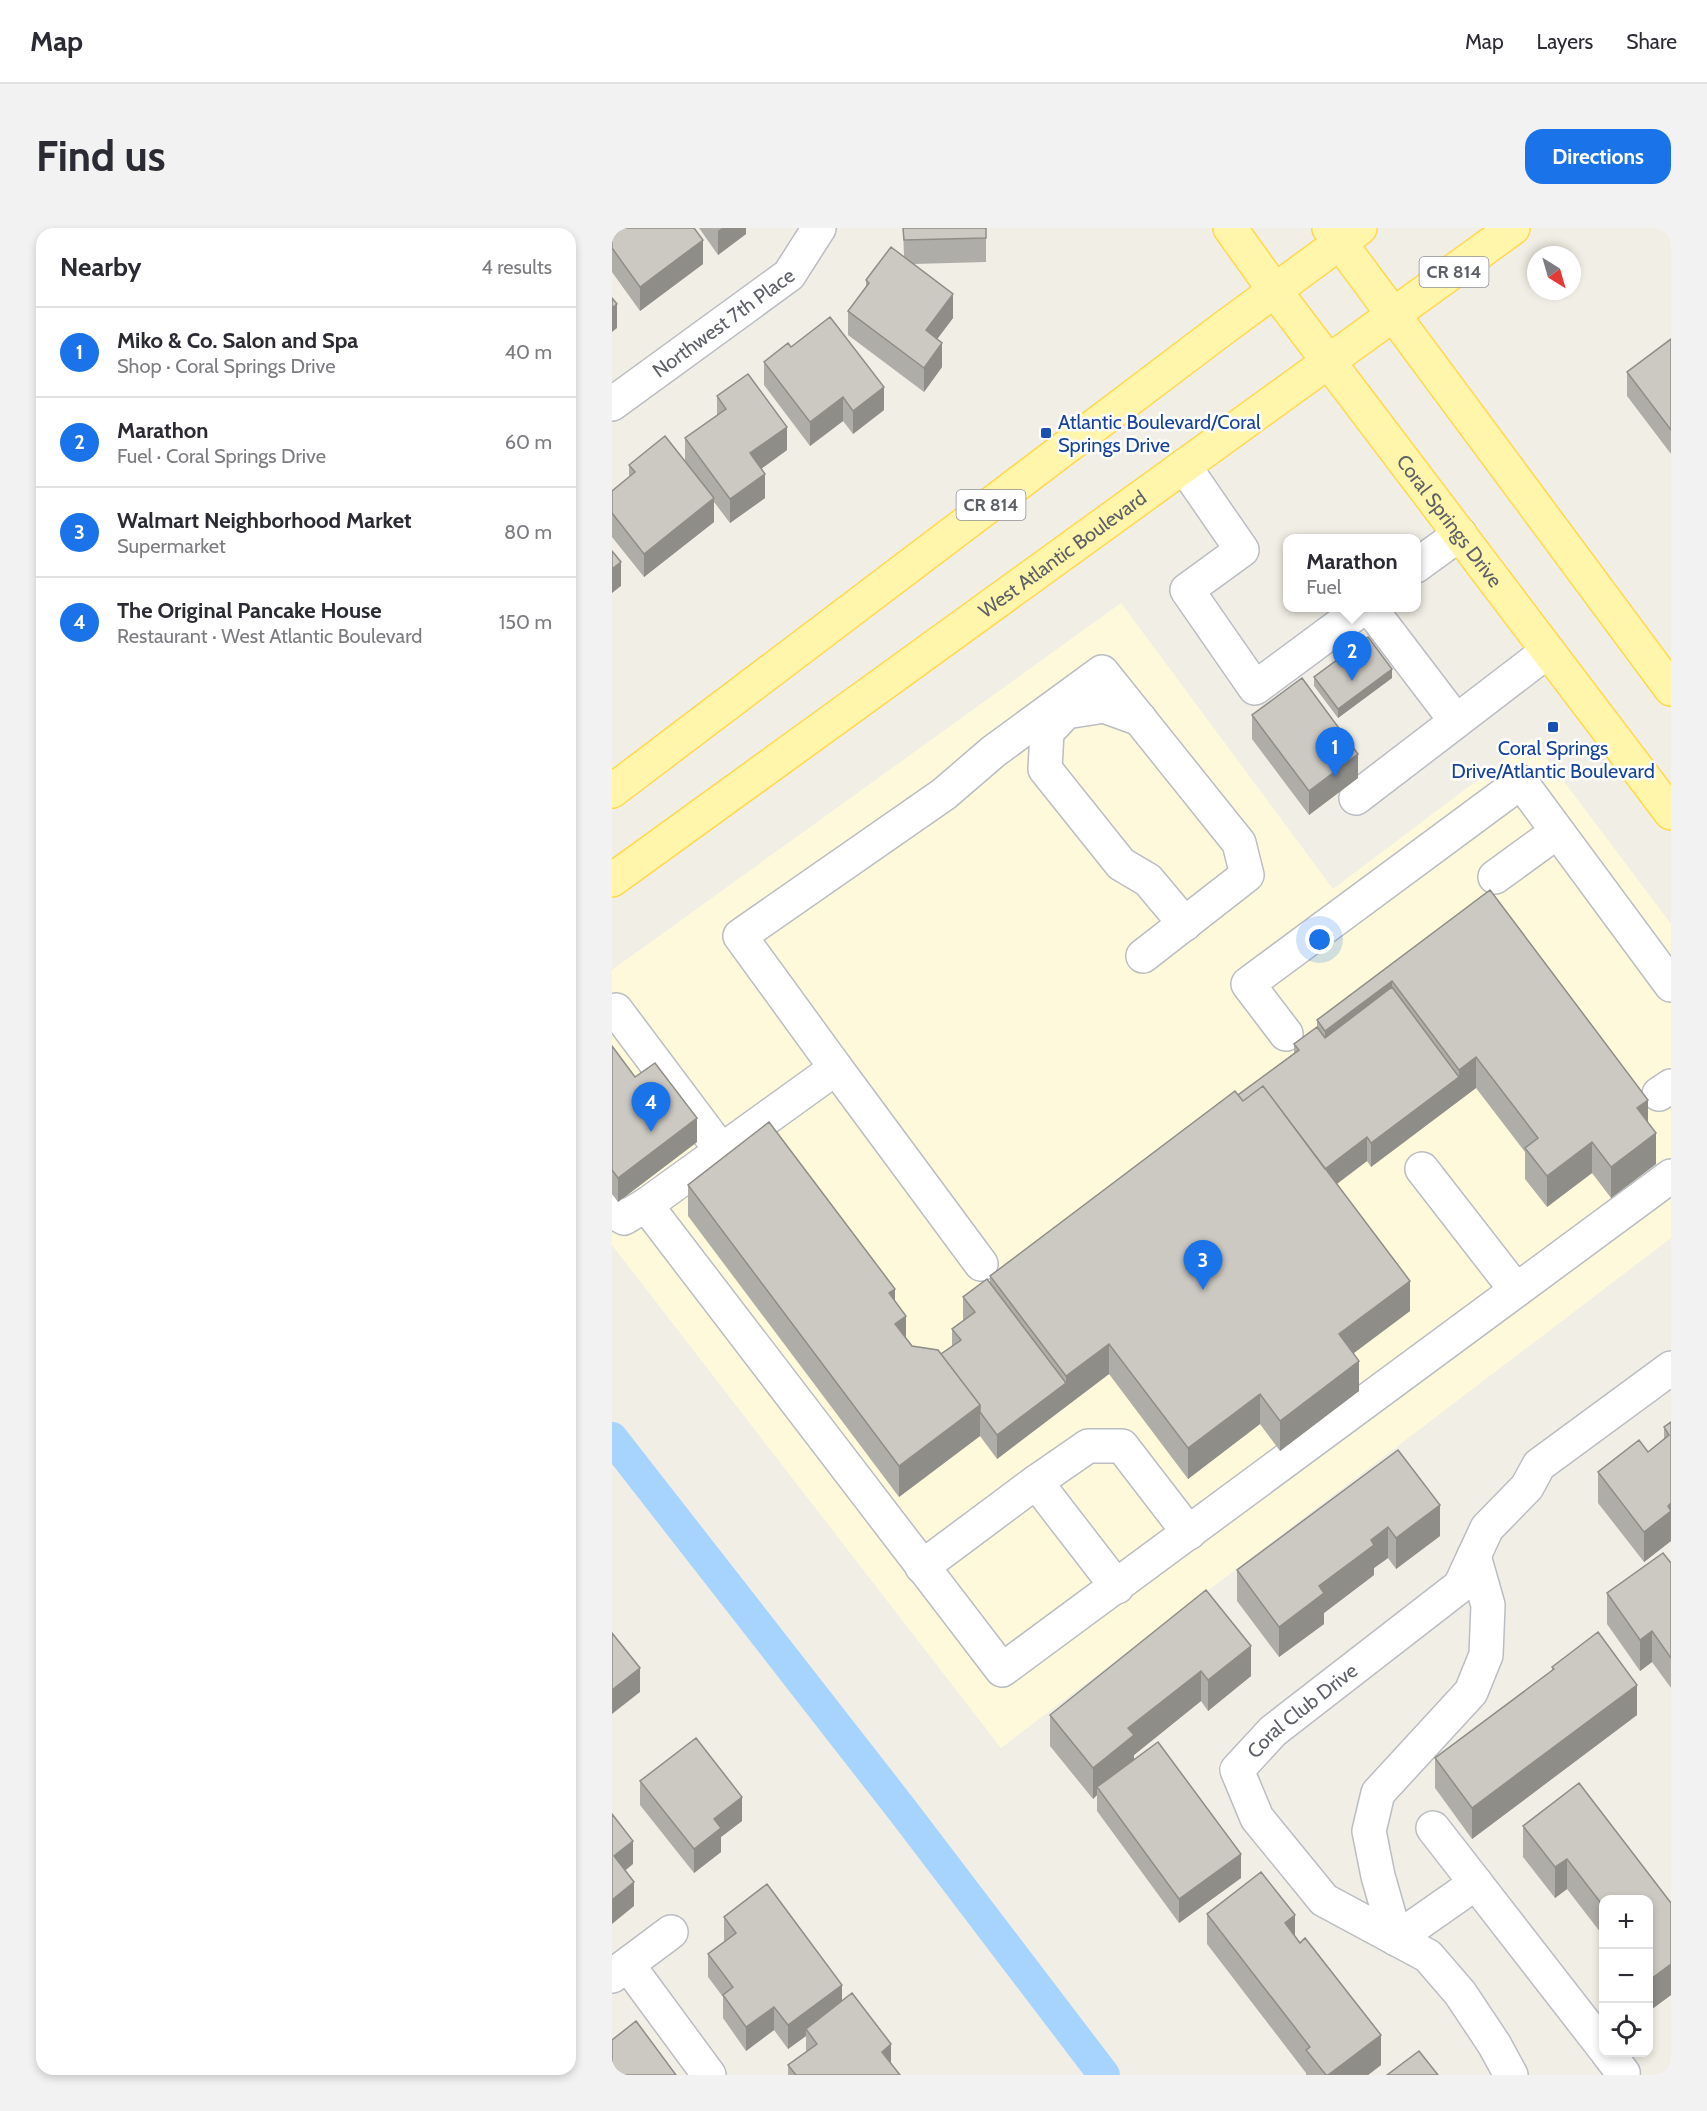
<!DOCTYPE html>
<meta charset="utf-8">
<style>
body{margin:0;font-family:Cabin,sans-serif;background:#f2f2f3;color:#2b2b33}
.controls{position:absolute;right:18px;bottom:18px;display:grid;overflow:hidden;border-radius:12px;box-shadow:0 3px 9px #0003}
.controls button{width:54px;height:54px;display:grid;place-items:center;padding:0;border:0;border-bottom:2px solid #e1e1e2;background:#fff;color:#2b2b33;font:30px sans-serif}
.compass{position:absolute;left:915px;top:18px;width:54px;height:54px;border-radius:50%;background:#fff;box-shadow:0 3px 9px #0003;rotate:143deg}
.you{position:absolute;left:708px;top:712px;width:21px;height:21px;margin:-15px;border:4px solid #fff;border-radius:50%;background:#1a73e8;box-shadow:0 0 0 9px #1a73e833}
.badge{display:grid;place-items:center;width:39px;height:39px;border-radius:50%;background:#1a73e8;color:#fff;font-size:20px;font-weight:700}
.pin{position:absolute;translate:-50% -50px;filter:drop-shadow(0 2px 3px #0008)}
.pin::after{content:'';position:absolute;top:32px;width:21px;height:18px;background:inherit;clip-path:polygon(0 0,100% 0,50% 100%)}
.popup{position:absolute;left:671px;top:306px;width:138px;height:78px;box-sizing:border-box;display:grid;place-content:center;border-radius:12px;background:#fff;filter:drop-shadow(0 2px 4px #0005);font-size:20px;white-space:nowrap;color:#7c7c81}
.popup b{font-size:22px;color:#2b2b33}
.popup::after{content:'';position:absolute;left:50%;top:100%;margin-left:-12px;border:12px solid transparent;border-top-color:#fff}
.list{margin:0;padding:0;list-style:none}
h2{display:flex;justify-content:space-between;align-items:center;height:78px;margin:0;padding:0 24px;font-size:26px}
h2 small{font-size:20px;font-weight:400;color:#7c7c81}
.list li{display:grid;grid-template-columns:39px 1fr auto;gap:18px;align-items:center;box-sizing:border-box;height:90px;padding:0 24px;border-top:2px solid #e1e1e2}
.list b{display:block;font-size:22px;white-space:nowrap}
.list p{margin:0;font-size:20px;white-space:nowrap;color:#7c7c81}
.list em{font-size:20px;font-style:normal;color:#7c7c81}
.icon{flex:none;width:33px;height:33px;fill:none;stroke:currentColor;stroke-width:2;stroke-linecap:round;stroke-linejoin:round}
.map{position:relative;flex:none;width:1059px;height:1847px;overflow:hidden;border-radius:18px}
header{display:flex;align-items:center;gap:36px;box-sizing:border-box;height:84px;padding:0 30px;background:#fff;border-bottom:2px solid #e1e1e2}
header strong{font-size:28px}
nav{display:flex;gap:33px;margin-inline-start:auto;font-size:21px}
.intro{display:flex;align-items:center;justify-content:space-between;box-sizing:border-box;height:144px;padding:0 36px}
h1{margin:0;font-size:42px}
.button{padding:15px 27px;border-radius:18px;background:#1a73e8;color:#fff;font-size:21px;font-weight:700}
main{display:flex;gap:36px;padding:0 36px}
aside{flex:1;background:#fff;border-radius:18px;box-shadow:0 3px 9px #0003}
.map>svg:first-child{display:block}
.commercial{fill:#fff9dc}
.lines{fill:none;stroke-linecap:round;stroke-linejoin:round}
.canal{stroke:#a7d4ff;stroke-width:32}
.minor-casing{stroke:#babdc2;stroke-width:36}
.major-casing{stroke:#ffd850;stroke-width:36}
.minor{stroke:#fff;stroke-width:33}
.major{stroke:#fff6ac;stroke-width:33}
.wall{fill:#afada7}
.shaded-wall{fill:#8f8d88}
.building{fill:#ccc9c2;stroke:#8f8d88;stroke-width:1.5}
.transit-dot{fill:#1a4fb4;stroke:#fff;stroke-width:2}
.labels{text-anchor:middle;stroke-width:5;stroke-linejoin:round;paint-order:stroke}
.shield{fill:#fff;stroke:#8e9095;stroke-width:1.5}
.shield-label{font-size:18px;font-weight:bold;fill:#5d6167}
.street-label{font-size:20px;fill:#5d6167;stroke:#fff}
.transit-label{font-size:20px;fill:#164399;stroke:#fff;text-anchor:start}
</style>
<header>
<strong>Map</strong>
<nav><a>Map</a><a>Layers</a><a>Share</a></nav>
</header>
<div class="intro"><h1>Find us</h1><a class="button">Directions</a></div>
<main>
<aside>
<h2>Nearby<small>4 results</small></h2>
<ul class="list">
<li><span class="badge">1</span><div><b>Miko &amp; Co. Salon and Spa</b><p>Shop · Coral Springs Drive</p></div><em>40 m</em></li>
<li><span class="badge">2</span><div><b>Marathon</b><p>Fuel · Coral Springs Drive</p></div><em>60 m</em></li>
<li><span class="badge">3</span><div><b>Walmart Neighborhood Market</b><p>Supermarket</p></div><em>80 m</em></li>
<li><span class="badge">4</span><div><b>The Original Pancake House</b><p>Restaurant · West Atlantic Boulevard</p></div><em>150 m</em></li>
</ul>
</aside>
<div class="map">
<svg width="1059" height="1847" viewBox="0 0 1059 1847">
<rect width="100%" height="100%" fill="#f1efe5"/>
<!-- commercial -->
<path class="commercial" d="M 509,375 L 721,661 L 920,511 L 1059,696 L 1059,1010 L 389,1520 L 0,1017 L 0,742 Z"/>
<g class="lines">
<!-- canal -->
<path class="canal" d="M 0,1210 L 291,1583 L 492,1847"/>
<defs>
<g id="minor">
<path id="s1" d="M 0,176 L 177,47 L 207,0"/>
<path d="M 572,238 L 630,322 L 575,362 L 643,460 L 751,380"/>
<path d="M 804,338 L 848,306"/>
<path d="M 758,380 L 844,493"/>
<path d="M 528,491 L 492,478 L 454,484 L 435,504 L 433,541 L 509,636 L 536,652 L 573,696"/>
<path d="M 744,570 L 936,423"/>
<path d="M 883,649 L 945,604"/>
<path d="M 0,785 L 4,782 L 109,922"/>
<path d="M 674,806 L 636,756 L 909,554 L 1059,757"/>
<path d="M 224,840 L 128,708 L 332,566 L 382,523 L 490,444 L 627,615 L 635,647 L 531,728"/>
<path d="M 1047,866 L 1059,858"/>
<path d="M 810,941 L 904,1062"/>
<path d="M 0,983 L 12,990 L 34,977"/>
<path d="M 369,1036 L 224,840 L 34,977 L 390,1442 L 1059,948"/>
<path d="M 862,1328 L 876,1377 L 874,1427 L 859,1464 L 766,1565 L 757,1603 L 766,1648 L 784,1711 L 864,1655"/>
<path d="M 310,1339 L 424,1254"/>
<path d="M 505,1359 L 424,1254 L 476,1218 L 510,1218 L 577,1305"/>
<path d="M 821,1600 L 992,1820"/>
<path d="M 16,1737 L 97,1847"/>
<path d="M 0,1748 L 59,1704"/>
<path d="M 995,1824 L 1011,1845 L 1010,1847"/>
<path id="s2" d="M 899,1847 L 882,1816 L 848,1765 L 816,1728 L 712,1672 L 645,1590 L 625,1542 L 661,1503 L 848,1358 L 875,1300 L 915,1259 L 927,1237 L 1059,1140"/>
</g>
<g id="major">
<path id="s3" d="M 618,0 L 663,63 L 1059,585"/>
<path d="M 717,0 L 1059,461"/>
<path d="M 0,563 L 609,102 L 748,0"/>
<path id="s4" d="M 0,652 L 901,0"/>
</g>
</defs>
<!-- minor casing -->
<use href="#minor" class="minor-casing"/>
<!-- major casing -->
<use href="#major" class="major-casing"/>
<!-- minor -->
<use href="#minor" class="minor"/>
<!-- major -->
<use href="#major" class="major"/>
</g>
<!-- wall -->
<path class="wall" d="M 0,0 L 91,36 L 28,83 L 0,44 Z
M 87,0 L 134,0 L 134,6 L 106,27 Z
M 291,0 L 374,0 L 374,34 L 302,36 L 341,90 L 325,111 L 330,139 L 312,164 L 236,107 L 236,83 L 254,60 L 254,52 L 292,28 Z
M 1059,111 L 1059,226 L 1015,168 L 1015,144 Z
M 179,119 L 272,182 L 241,206 L 231,193 L 198,218 L 152,157 L 152,134 Z
M 105,168 L 175,222 L 149,241 L 153,270 L 118,295 L 102,274 L 102,294 L 32,349 L 0,309 L 0,263 L 17,249 L 17,237 L 73,234 L 73,210 L 105,187 Z
M 702,449 L 780,450 L 726,490 L 702,458 Z
M 640,487 L 746,550 L 697,587 L 640,511 Z
M 878,662 L 1036,895 L 1044,936 L 999,970 L 980,945 L 935,979 L 913,951 L 913,924 L 864,860 L 759,939 L 755,933 L 725,956 L 798,1083 L 742,1125 L 747,1163 L 668,1223 L 648,1196 L 576,1251 L 497,1146 L 385,1231 L 368,1208 L 287,1269 L 76,988 L 76,957 L 283,1072 L 294,1110 L 300,1118 L 329,1126 L 340,1118 L 340,1101 L 351,1093 L 351,1069 L 378,1055 L 378,1048 L 626,867 L 682,825 L 682,816 L 705,799 L 705,792 Z
M 0,818 L 23,849 L 85,914 L 6,974 L 0,966 Z
M 1059,1194 L 1059,1313 L 1032,1334 L 986,1275 L 986,1244 L 1036,1224 L 1052,1211 L 1052,1199 Z
M 786,1222 L 828,1308 L 784,1341 L 776,1330 L 762,1340 L 762,1347 L 712,1385 L 712,1396 L 667,1429 L 625,1373 L 625,1342 Z
M 1059,1335 L 1059,1460 L 1040,1434 L 1028,1443 L 995,1396 L 995,1365 Z
M 639,1418 L 639,1448 L 596,1483 L 589,1473 L 522,1527 L 522,1532 L 629,1650 L 567,1695 L 485,1583 L 485,1567 L 481,1571 L 438,1518 L 438,1487 Z
M 940,1439 L 1025,1487 L 860,1611 L 823,1560 L 823,1530 L 940,1443 Z
M 28,1553 L 130,1593 L 109,1609 L 109,1624 L 82,1645 L 28,1577 Z
M 911,1598 L 1059,1675 L 1059,1767 L 1036,1784 L 1036,1671 L 992,1671 L 992,1709 L 955,1661 L 943,1670 L 911,1629 Z
M 595,1686 L 683,1708 L 769,1837 L 756,1847 L 694,1847 L 694,1845 L 595,1716 Z
M 112,1689 L 230,1773 L 288,1847 L 176,1847 L 176,1837 L 194,1824 L 194,1808 L 176,1821 L 162,1802 L 134,1823 L 111,1790 L 111,1769 L 96,1749 L 96,1726 L 113,1714 L 112,1713 Z"/>
<!-- shaded-wall -->
<path class="shaded-wall" d="M 110,0 L 134,0 L 134,6 L 106,27 L 106,3 Z
M 91,12 L 91,36 L 28,83 L 28,59 Z
M 341,66 L 341,90 L 314,126 L 314,102 Z
M 5,76 L 5,100 L 0,104 L 0,80 Z
M 330,115 L 330,139 L 312,164 L 312,140 Z
M 272,159 L 272,182 L 241,206 L 241,183 Z
M 231,169 L 231,193 L 198,218 L 198,194 Z
M 175,199 L 175,222 L 138,249 L 138,225 Z
M 153,246 L 153,270 L 118,295 L 118,271 Z
M 102,270 L 102,294 L 32,349 L 32,326 Z
M 9,334 L 9,358 L 0,365 L 0,341 Z
M 780,441 L 780,450 L 726,490 L 726,481 Z
M 746,526 L 746,550 L 697,587 L 697,563 Z
M 780,753 L 780,783 L 713,834 L 713,803 Z
M 864,829 L 864,860 L 759,939 L 759,915 L 847,849 L 847,842 Z
M 1036,872 L 1036,902 L 1025,880 Z
M 85,890 L 85,914 L 6,974 L 6,950 Z
M 1044,905 L 1044,936 L 999,970 L 999,939 Z
M 755,909 L 755,933 L 710,967 L 710,943 Z
M 980,914 L 980,945 L 935,979 L 935,948 Z
M 798,1053 L 798,1083 L 727,1136 L 727,1106 Z
M 283,1061 L 283,1092 L 277,1065 Z
M 294,1088 L 294,1118 L 283,1096 Z
M 497,1116 L 497,1146 L 385,1231 L 385,1207 L 454,1155 L 454,1148 Z
M 747,1133 L 747,1163 L 668,1223 L 668,1193 Z
M 648,1166 L 648,1196 L 576,1251 L 576,1220 Z
M 368,1177 L 368,1208 L 287,1269 L 287,1238 Z
M 1059,1275 L 1059,1313 L 1032,1334 L 1032,1304 Z
M 828,1277 L 828,1308 L 784,1341 L 784,1310 Z
M 776,1299 L 776,1330 L 762,1340 L 762,1347 L 712,1385 L 712,1396 L 667,1429 L 667,1399 L 707,1358 L 759,1312 Z
M 1040,1403 L 1040,1434 L 1028,1443 L 1028,1412 Z
M 639,1418 L 639,1448 L 596,1483 L 596,1452 Z
M 28,1440 L 28,1464 L 0,1486 L 0,1462 Z
M 589,1443 L 589,1473 L 522,1527 L 522,1538 L 485,1559 L 485,1567 L 481,1571 L 481,1540 L 516,1500 Z
M 1025,1457 L 1025,1487 L 860,1611 L 860,1580 Z
M 130,1569 L 130,1593 L 109,1609 L 109,1624 L 82,1645 L 82,1621 L 102,1591 Z
M 21,1613 L 21,1636 L 2,1652 L 2,1628 Z
M 629,1626 L 629,1650 L 567,1695 L 567,1671 Z
M 955,1631 L 955,1661 L 943,1670 L 943,1639 Z
M 22,1654 L 22,1678 L 0,1696 L 0,1672 Z
M 683,1687 L 683,1718 L 673,1695 Z
M 1059,1736 L 1059,1767 L 1036,1784 L 1036,1753 Z
M 230,1757 L 230,1781 L 194,1801 L 194,1808 L 176,1821 L 176,1797 Z
M 162,1779 L 162,1802 L 134,1823 L 134,1799 Z
M 769,1807 L 769,1837 L 756,1847 L 716,1847 Z
M 279,1816 L 279,1840 L 270,1824 Z"/>
<!-- building -->
<path class="building" d="M 0,0 L 82,0 L 91,12 L 28,59 L 0,20 Z
M 291,0 L 374,0 L 374,10 L 292,12 Z
M 279,19 L 341,66 L 314,102 L 330,115 L 312,140 L 236,83 L 257,55 L 254,52 Z
M 0,70 L 5,76 L 0,80 Z
M 218,89 L 272,159 L 241,183 L 231,169 L 198,194 L 152,134 L 176,115 L 179,119 Z
M 1059,111 L 1059,202 L 1015,144 Z
M 136,146 L 175,199 L 138,225 L 153,246 L 118,271 L 73,210 L 114,181 L 105,168 Z
M 53,208 L 102,270 L 32,326 L 0,285 L 0,263 L 23,244 L 17,237 Z
M 0,323 L 9,334 L 0,341 Z
M 756,409 L 780,441 L 726,481 L 702,449 Z
M 690,450 L 746,526 L 697,563 L 640,487 Z
M 878,662 L 1036,872 L 1025,880 L 1044,905 L 999,939 L 980,914 L 935,948 L 913,920 L 926,910 L 864,829 L 847,842 L 780,753 L 713,803 L 705,792 Z
M 780,759 L 847,849 L 759,915 L 755,909 L 713,941 L 651,858 L 631,873 L 626,867 L 687,822 L 682,816 L 705,799 L 713,810 Z
M 0,818 L 23,849 L 43,835 L 85,890 L 6,950 L 0,942 Z
M 651,858 L 798,1053 L 727,1106 L 747,1133 L 668,1193 L 648,1166 L 576,1220 L 497,1116 L 454,1148 L 378,1048 L 623,863 L 631,873 Z
M 157,894 L 283,1061 L 277,1065 L 294,1088 L 283,1096 L 300,1118 L 326,1122 L 368,1177 L 287,1238 L 76,957 Z
M 375,1051 L 454,1155 L 385,1207 L 368,1184 L 368,1177 L 329,1126 L 349,1112 L 340,1101 L 363,1084 L 351,1069 Z
M 1059,1194 L 1059,1275 L 1056,1278 L 1059,1283 L 1032,1304 L 986,1244 L 1027,1212 L 1036,1224 L 1057,1207 L 1052,1199 Z
M 786,1222 L 828,1277 L 784,1310 L 776,1299 L 759,1312 L 762,1317 L 707,1358 L 712,1365 L 667,1399 L 625,1342 Z
M 1051,1325 L 1059,1335 L 1059,1430 L 1040,1403 L 1028,1412 L 995,1365 Z
M 594,1362 L 639,1418 L 596,1452 L 589,1443 L 516,1500 L 522,1507 L 481,1540 L 438,1487 Z
M 986,1404 L 1025,1457 L 860,1580 L 823,1530 L 942,1441 L 940,1439 Z
M 0,1405 L 28,1440 L 0,1462 Z
M 84,1510 L 130,1569 L 102,1591 L 109,1600 L 82,1621 L 28,1553 Z
M 546,1514 L 629,1626 L 567,1671 L 485,1559 Z
M 967,1555 L 1059,1675 L 1059,1736 L 1036,1753 L 1036,1671 L 992,1671 L 992,1679 L 955,1631 L 943,1639 L 911,1598 Z
M 0,1586 L 21,1613 L 2,1628 L 22,1654 L 0,1672 Z
M 649,1644 L 683,1687 L 673,1695 L 688,1715 L 693,1710 L 769,1807 L 716,1847 L 714,1847 L 694,1822 L 698,1819 L 595,1686 Z
M 155,1656 L 230,1757 L 176,1797 L 162,1779 L 134,1799 L 111,1767 L 121,1759 L 96,1726 L 124,1705 L 112,1689 Z
M 240,1765 L 279,1816 L 270,1824 L 288,1847 L 184,1847 L 176,1837 L 205,1816 L 194,1801 Z
M 24,1793 L 64,1847 L 0,1847 L 0,1812 Z
M 807,1823 L 826,1847 L 775,1847 Z"/>
<!-- markers -->
<g class="transit-dot">
<rect x="428" y="199" width="12" height="12" rx="3"/>
<rect x="935" y="493" width="12" height="12" rx="3"/>
</g>
<g class="labels">
<!-- shield labels -->
<g class="shield">
<rect x="807.5" y="29" width="69" height="30" rx="4.5"/>
<rect x="344.5" y="262" width="69" height="30" rx="4.5"/>
</g>
<g class="shield-label">
<text x="842" y="50">CR 814</text>
<text x="379" y="283">CR 814</text>
</g>
<!-- street labels -->
<g class="street-label">
<text dy="7" stroke="none"><textPath href="#s1" startOffset="138">Northwest 7th Place</textPath></text>
<text dy="7" stroke="none"><textPath href="#s3" startOffset="366">Coral Springs Drive</textPath></text>
<text dy="7" stroke="none"><textPath href="#s4" startOffset="556">West Atlantic Boulevard</textPath></text>
<text dy="7" stroke="none"><textPath href="#s2" startOffset="510">Coral Club Drive</textPath></text>
</g>
<!-- transit labels -->
<g class="transit-label">
<text x="446" y="201">Atlantic Boulevard/Coral<tspan x="446" dy="23">Springs Drive</tspan></text>
<text x="941" y="527" text-anchor="middle">Coral Springs<tspan x="941" dy="23">Drive/Atlantic Boulevard</tspan></text>
</g>
</g>
</svg>
<div class="controls">
<button>+</button>
<button>−</button>
<button><svg class="icon" aria-label="locate" viewBox="0 0 24 24"><circle cx="12" cy="12" r="6"/><path d="M12 2v4M12 18v4M2 12h4M18 12h4"/></svg></button>
</div>
<svg class="compass" viewBox="-18 -18 36 36"><path d="M0-13l5 13h-10z" fill="#e53935"/><path d="M0 13l5-13h-10z" fill="#7c7c81"/></svg>
<div class="you"></div>
<div class="pin badge" style="left:723px;top:549px">1</div>
<div class="pin badge" style="left:740px;top:453px">2</div>
<div class="popup"><b>Marathon</b>Fuel</div>
<div class="pin badge" style="left:591px;top:1062px">3</div>
<div class="pin badge" style="left:39px;top:904px">4</div>
</div>
</main>
